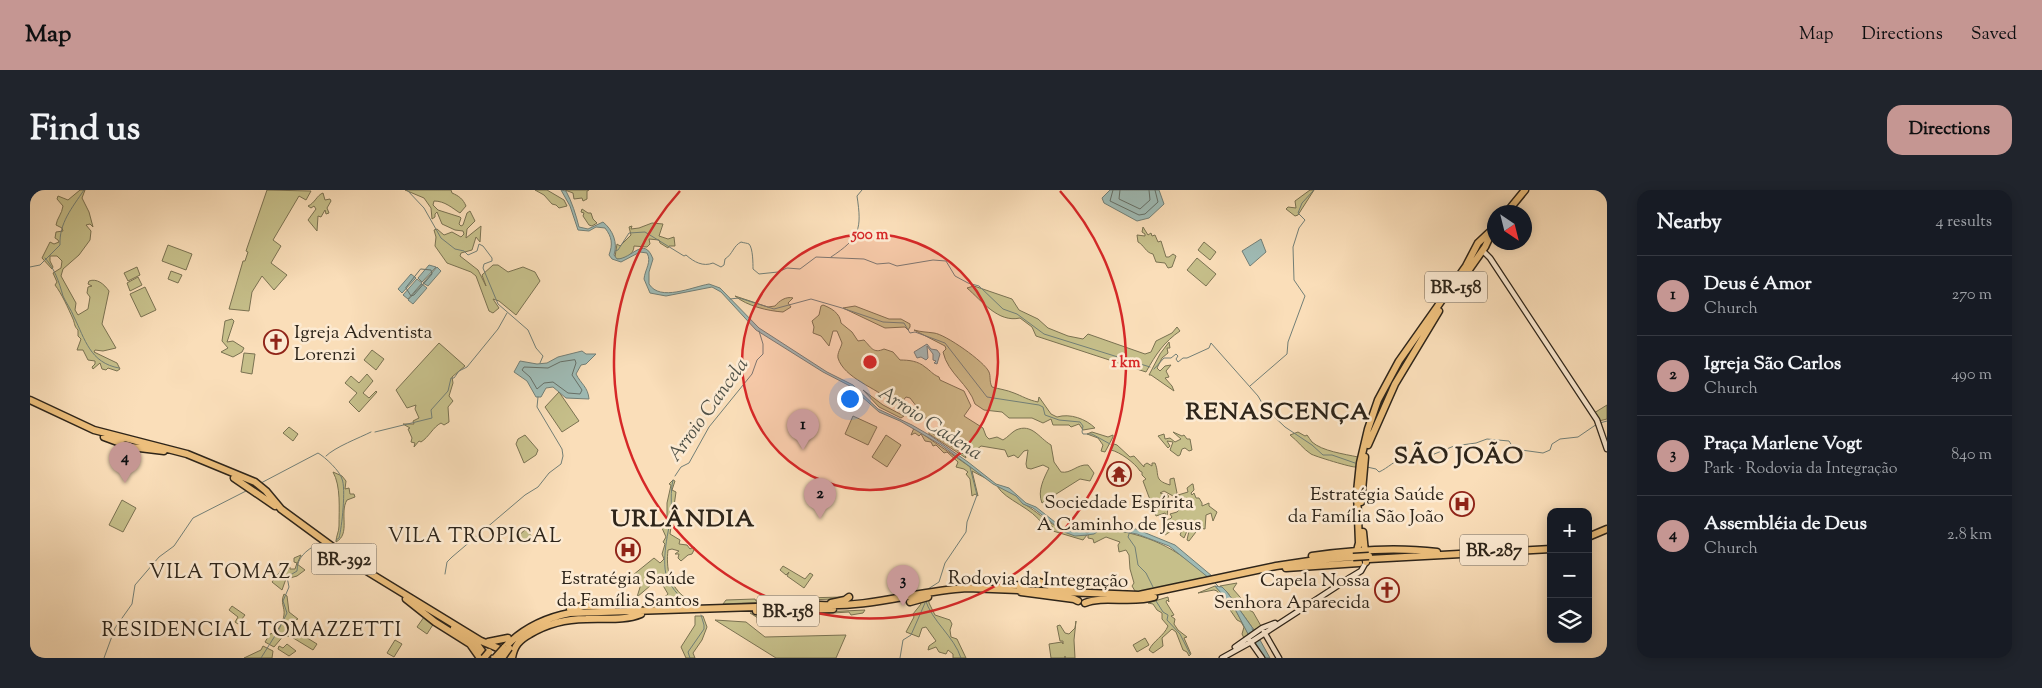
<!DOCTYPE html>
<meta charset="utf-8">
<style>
body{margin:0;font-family:"Sorts Mill Goudy",serif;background:#20242c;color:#f1f3f6}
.controls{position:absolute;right:15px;bottom:15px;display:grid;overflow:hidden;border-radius:10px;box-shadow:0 2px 12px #0003}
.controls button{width:45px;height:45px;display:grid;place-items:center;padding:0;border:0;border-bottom:1px solid #363941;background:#171b24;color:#f1f3f6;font:25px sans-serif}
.compass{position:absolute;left:1457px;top:15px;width:45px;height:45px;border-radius:50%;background:#171b24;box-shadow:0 2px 12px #0003;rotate:145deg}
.you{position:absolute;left:819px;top:208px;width:18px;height:18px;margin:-12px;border:4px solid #fff;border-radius:50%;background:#1a73e8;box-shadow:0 0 0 8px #1a73e833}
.badge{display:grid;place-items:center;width:32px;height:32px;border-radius:50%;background:#c59692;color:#111;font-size:16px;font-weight:700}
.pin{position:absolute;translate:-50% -41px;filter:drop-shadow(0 1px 2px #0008)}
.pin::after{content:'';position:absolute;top:26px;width:18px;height:15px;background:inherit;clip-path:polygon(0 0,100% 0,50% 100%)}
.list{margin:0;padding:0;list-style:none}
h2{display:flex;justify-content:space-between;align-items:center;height:65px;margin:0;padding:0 20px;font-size:21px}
h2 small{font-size:16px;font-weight:400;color:#9ea1a6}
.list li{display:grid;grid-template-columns:32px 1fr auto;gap:15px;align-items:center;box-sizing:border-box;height:80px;padding:0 20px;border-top:1px solid #363941}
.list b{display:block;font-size:19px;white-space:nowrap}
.list p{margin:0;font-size:16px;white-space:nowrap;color:#9ea1a6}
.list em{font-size:16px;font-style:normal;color:#9ea1a6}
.icon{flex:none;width:28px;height:28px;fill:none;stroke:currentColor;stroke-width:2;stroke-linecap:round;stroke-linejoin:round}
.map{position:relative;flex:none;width:1577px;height:468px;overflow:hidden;border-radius:15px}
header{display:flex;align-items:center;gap:30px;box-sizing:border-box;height:70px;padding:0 25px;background:#c59692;color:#111}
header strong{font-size:24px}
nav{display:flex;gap:28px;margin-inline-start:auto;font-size:18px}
.intro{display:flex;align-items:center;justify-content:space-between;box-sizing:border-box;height:120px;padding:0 30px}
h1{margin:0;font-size:35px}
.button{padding:12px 22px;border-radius:15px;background:#c59692;color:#111;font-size:18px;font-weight:700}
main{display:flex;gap:30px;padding:0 30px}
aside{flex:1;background:#171b24;border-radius:15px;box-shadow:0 2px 12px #0003}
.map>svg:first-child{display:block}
.green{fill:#c6bf8a;stroke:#7a7252}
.water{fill:#9fbbb5;stroke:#727f77}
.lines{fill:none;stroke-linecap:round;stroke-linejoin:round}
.shore{stroke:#667068;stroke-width:1}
.stream{stroke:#727f77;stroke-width:1}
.secondary-casing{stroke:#2e251a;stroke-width:7}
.highway-casing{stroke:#2e251a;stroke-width:9}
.secondary{stroke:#fcead2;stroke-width:4.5}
.highway{stroke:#edbf7c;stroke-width:6}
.highway-bridge-casing{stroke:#2e251a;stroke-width:9;stroke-linecap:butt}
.highway-bridge{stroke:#edbf7c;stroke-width:6}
.ring{fill:none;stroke:#d62828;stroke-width:2.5}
.labels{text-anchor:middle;stroke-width:5;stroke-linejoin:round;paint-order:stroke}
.shield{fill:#fcead2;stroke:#6c6051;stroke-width:1}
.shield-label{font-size:18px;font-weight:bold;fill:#2e251a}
.poi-label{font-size:19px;fill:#2e251a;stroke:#fcead2;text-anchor:end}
.street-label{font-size:19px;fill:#2e251a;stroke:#fcead2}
.water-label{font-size:20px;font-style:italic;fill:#505248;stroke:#fcead2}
.neighbourhood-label{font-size:20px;letter-spacing:1px;fill:#2e251a;stroke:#fcead2}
.district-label{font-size:24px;font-weight:bold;letter-spacing:1px;fill:#2e251a;stroke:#fcead2}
.centre{fill:#d62828;stroke:#fcead2;stroke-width:2.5}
.ring-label{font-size:15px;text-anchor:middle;font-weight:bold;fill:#d62828;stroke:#fcead2;stroke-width:5;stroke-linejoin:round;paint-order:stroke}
</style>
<header>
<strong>Map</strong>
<nav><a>Map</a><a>Directions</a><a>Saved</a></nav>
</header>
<div class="intro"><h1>Find us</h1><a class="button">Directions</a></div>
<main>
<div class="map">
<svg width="1577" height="468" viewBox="0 0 1577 468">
<rect width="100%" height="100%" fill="#fadeb9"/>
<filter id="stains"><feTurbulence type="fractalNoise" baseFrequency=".004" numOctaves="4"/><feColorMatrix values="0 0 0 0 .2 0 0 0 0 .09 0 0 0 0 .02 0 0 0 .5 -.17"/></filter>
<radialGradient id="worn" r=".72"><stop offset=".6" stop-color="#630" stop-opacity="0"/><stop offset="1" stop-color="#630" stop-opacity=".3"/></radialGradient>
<!-- green -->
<path class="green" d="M 50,0 L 55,0 L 52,8 L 59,22 L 63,37 L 60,34 L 56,35 L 61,41 L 60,50 L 49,65 L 33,79 L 31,86 L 46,113 L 45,120 L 48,125 L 58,119 L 60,107 L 57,103 L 58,97 L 62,96 L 58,94 L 59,91 C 67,88 74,94 79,101 L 72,134 L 86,158 L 73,161 L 65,160 L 64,162 L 87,173 L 90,179 L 87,181 L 78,178 L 76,180 L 72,179 L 70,173 L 63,179 L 62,177 L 65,174 L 65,171 L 58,170 L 53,160 L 47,160 L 51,149 L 48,146 L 48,140 C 44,136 45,134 43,129 C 38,118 32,104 25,95 L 27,92 L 23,83 L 31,78 L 32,71 L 27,66 L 20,66 L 20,71 L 23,77 L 22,79 L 12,68 L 20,52 L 24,54 L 29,52 L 28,50 L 25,48 L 26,42 L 33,41 L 32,38 L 26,35 C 27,28 32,24 33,16 L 27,9 L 28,6 L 38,10 Z
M 237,0 L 281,1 L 276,10 L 269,6 L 243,50 L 251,56 L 241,73 L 257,85 L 244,100 L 232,86 L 222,102 L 219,121 L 199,119 L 213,71 L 215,71 L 218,62 L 216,61 Z
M 375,0 L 421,0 L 422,3 C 429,6 433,9 436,16 L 430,23 C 422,18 415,11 404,11 L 403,15 L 408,20 L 430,27 L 431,28 L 429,34 L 431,36 L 433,35 L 437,23 L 440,21 L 445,31 L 437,39 L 436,48 L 451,36 L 450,52 L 446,47 L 442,60 L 431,63 L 430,66 L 448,80 L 456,96 L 452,85 L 463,75 L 468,75 L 478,82 L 493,77 L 505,82 L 510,91 L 486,125 L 469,111 L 463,109 L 469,118 L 463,123 L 459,121 L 446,86 L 441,82 L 417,73 L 405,56 L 406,47 L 404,40 L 407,39 L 414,45 L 422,42 L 431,47 L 434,44 L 433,41 L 425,40 L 412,34 L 407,22 L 405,24 L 405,27 L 402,29 L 401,18 L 394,8 Z
M 505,0 L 517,0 L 534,10 L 537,16 L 529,18 L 526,15 L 522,14 L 514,5 Z
M 535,0 L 559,0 L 557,1 L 557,9 L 553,11 L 552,8 L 544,9 L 543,3 Z
M 1280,0 L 1284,0 L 1268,25 L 1265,26 L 1256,19 L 1258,17 L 1266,18 L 1265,11 Z
M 293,3 L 295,10 L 300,9 L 301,11 L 297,18 L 299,23 L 296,24 L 295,20 L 291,27 L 288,26 L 287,41 L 278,30 L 286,19 L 284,16 L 281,18 L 278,16 C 285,13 287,5 293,3 Z
M 552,19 L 558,23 L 561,23 L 563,29 L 567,33 L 562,36 L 559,35 L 553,26 L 554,23 L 551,22 Z
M 622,33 L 633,34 L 629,46 L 638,49 L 644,47 L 645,56 L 639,56 L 638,58 L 630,53 L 629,50 L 619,49 L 620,54 L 617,57 L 604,56 C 604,65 595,69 587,69 L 585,67 L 587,54 L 590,56 L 601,45 L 599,37 L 602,36 L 601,39 L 609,38 Z
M 1113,37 L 1118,45 L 1121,43 L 1122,46 L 1125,45 L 1128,52 L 1131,51 L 1136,67 L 1139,67 L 1143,64 L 1146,66 L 1142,77 L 1138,78 L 1135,73 L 1126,72 L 1123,64 C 1116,63 1114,55 1108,52 L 1107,45 L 1115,46 L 1115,44 L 1112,42 Z
M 1174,52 L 1186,62 L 1180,70 L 1168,60 Z
M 138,55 L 162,64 L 156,80 L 132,71 Z
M 1167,68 L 1186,84 L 1176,96 L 1157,80 Z
M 107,77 L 110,85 L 98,91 L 94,83 Z
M 141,81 L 152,85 L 148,93 L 138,89 Z
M 108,87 L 112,95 L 100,101 L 97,93 Z
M 944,96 L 982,109 L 989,120 L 1008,129 L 1018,138 L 1038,146 L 1053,149 L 1058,144 L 1115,164 L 1121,162 L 1126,151 L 1142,143 L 1147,137 L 1150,141 C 1134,152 1126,164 1116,182 L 1006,146 L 1002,137 L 990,128 C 968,133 952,111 937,98 Z
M 115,97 L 126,120 L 111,127 L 100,104 Z
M 705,106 L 738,117 L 745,116 C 749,111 756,106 763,108 L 758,113 L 761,117 L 753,122 C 738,121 717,116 705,106 Z
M 793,115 C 801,118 810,123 811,133 L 822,142 L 828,151 L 834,150 C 841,157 843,164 854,159 L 863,162 L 870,170 C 879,170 888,171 895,177 C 901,181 902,184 909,187 L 910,190 L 934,201 L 941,216 L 934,226 L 953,238 L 956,246 L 959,249 L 967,247 L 973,250 C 978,247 982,242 986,240 C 1002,233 1009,248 1021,255 L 1024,272 L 1031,282 C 1041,284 1047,274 1058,275 L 1064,283 L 1060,291 L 1050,289 L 1012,313 C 1007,301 1014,288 1019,278 L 1013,275 L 1001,279 L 997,278 L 996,274 L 998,260 L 994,261 L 988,268 L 984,265 L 978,267 L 975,260 L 951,256 L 941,264 L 935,261 L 928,248 L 914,244 L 912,241 L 911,229 L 895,228 L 888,223 L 887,217 L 880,208 L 876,207 L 871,213 L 865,210 L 861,211 C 846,198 814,188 808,168 C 807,163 811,158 812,153 L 807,141 L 803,141 L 799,156 L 791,146 L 783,143 L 784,137 L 782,131 L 789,125 L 791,116 Z
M 825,116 L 859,129 L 871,129 L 880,134 L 880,137 L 878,140 L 875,137 L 855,138 L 813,118 Z
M 202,129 L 204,131 L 197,152 L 203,151 L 214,158 L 212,162 L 203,167 L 191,162 L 198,158 L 192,151 L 195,131 Z
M 884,140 C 891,142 897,142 904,143 C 915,144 955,172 959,182 C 961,187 959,191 962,197 C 969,199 977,200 984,203 C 992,206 998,210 1008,212 L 1009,207 L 1021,224 L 1027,227 C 1040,223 1056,229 1065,238 L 1053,240 L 1049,234 L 1041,237 L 1039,235 L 1023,235 L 1021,229 L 1013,233 L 1002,228 L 979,228 L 972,222 L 954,220 L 945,214 C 939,194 918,184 913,162 L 916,159 L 915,156 Z
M 1139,152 L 1140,158 L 1137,158 L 1138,163 L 1132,168 L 1127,178 L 1130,181 L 1135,176 L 1141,175 L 1136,181 L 1139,187 L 1135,188 L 1142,196 L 1144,201 L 1121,185 L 1119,185 L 1130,164 Z
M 409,153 L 435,176 L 422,187 L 423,193 L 419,206 L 423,211 L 418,217 L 419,232 L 414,235 L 411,233 C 403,237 399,247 391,252 L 389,251 L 384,257 L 385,253 L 381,252 L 382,248 L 378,239 L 380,238 L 373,234 L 384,234 L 383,231 L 389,228 L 385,219 L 386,215 L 377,218 L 366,200 Z
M 342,160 L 354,169 L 346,180 L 334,170 Z
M 214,163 L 225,164 L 222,184 L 211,182 Z
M 337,184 L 343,191 L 333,203 L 339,208 L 346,201 L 347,202 L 329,222 L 319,212 L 327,203 L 315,193 L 321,186 L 329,193 Z
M 833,200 L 853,215 L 874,226 L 871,228 L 849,217 Z
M 529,202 L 549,231 L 532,242 L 515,217 Z
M 1577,215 L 1577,229 L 1569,231 L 1564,223 Z
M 823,226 L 847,237 L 838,255 L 815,244 Z
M 259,237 L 268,244 L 263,251 L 253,243 Z
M 884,238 L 959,290 L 942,281 L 948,306 L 945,304 L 942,306 L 940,289 L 936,284 L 938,282 L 934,279 L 926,277 L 928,272 L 917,262 L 914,263 L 906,255 L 903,256 L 901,252 L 895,251 L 891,244 L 889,246 L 885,243 L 881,245 Z
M 899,241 L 935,265 L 936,268 L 899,244 Z
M 1062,242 L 1078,247 L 1083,245 L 1083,247 L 1075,262 L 1071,261 L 1073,255 L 1068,248 L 1057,244 Z
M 1143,242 L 1152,246 L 1154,245 L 1157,249 L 1160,249 L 1162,260 L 1159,261 L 1155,258 L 1152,259 L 1150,265 L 1148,266 L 1140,260 L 1143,252 L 1137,251 L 1140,256 L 1138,258 L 1128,246 L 1134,244 L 1135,249 L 1140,248 L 1145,252 L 1151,249 Z
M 1268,242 L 1275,246 L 1277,245 C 1279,247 1280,250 1282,252 C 1292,261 1314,264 1328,267 L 1326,277 C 1323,278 1284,266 1281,264 C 1273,259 1268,251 1260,245 Z
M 495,245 L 508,260 L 506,265 L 494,273 L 486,254 L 488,249 Z
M 856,245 L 871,255 L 857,277 L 842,267 Z
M 1084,254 L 1087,255 L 1100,267 L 1104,266 L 1114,277 L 1114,275 L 1117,273 L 1122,276 L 1122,273 L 1125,273 C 1130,285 1123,290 1140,295 L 1140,289 L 1144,288 L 1147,303 L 1143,306 L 1134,301 L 1130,303 L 1138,305 L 1139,309 L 1144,308 L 1138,316 L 1137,327 L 1135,323 L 1126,326 L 1113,291 L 1116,289 L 1112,285 L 1112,282 L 1110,281 C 1105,273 1090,262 1081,260 Z
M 303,282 L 312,286 L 316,291 L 315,299 L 319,298 L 320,304 L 324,304 L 325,307 L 317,310 C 309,323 321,344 306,352 C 306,346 309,342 309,336 C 309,319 311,296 303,282 Z
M 643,290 L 645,291 L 642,300 L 646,302 L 640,344 L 650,350 L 649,354 L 657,355 L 660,359 L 663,357 L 665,358 L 662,364 L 658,365 L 651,371 L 648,368 L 649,364 L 645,364 L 649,361 L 642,359 L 638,360 C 636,378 639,394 653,406 C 658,410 666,410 670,415 L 630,416 L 630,411 L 638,404 L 631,392 L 627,390 L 607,407 L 611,394 L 605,393 L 603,390 L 603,385 L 624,368 L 630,373 L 634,369 L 632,364 L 635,354 L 633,352 L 636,347 L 632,338 L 637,333 L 637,313 L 641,295 L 639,294 Z
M 1162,294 L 1163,294 L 1164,300 L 1161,303 L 1162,305 L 1164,303 L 1166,308 L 1169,308 L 1172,313 L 1172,316 L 1179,313 L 1179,316 L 1187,322 L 1183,331 L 1181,323 L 1176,325 L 1175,339 L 1169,338 L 1159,351 L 1157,350 L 1159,341 L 1157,341 L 1154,348 L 1150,345 L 1155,332 L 1135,345 L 1139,332 L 1137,329 L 1140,329 L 1142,327 L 1140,324 L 1147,322 L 1153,316 L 1154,312 L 1147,310 L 1148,305 L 1158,302 L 1157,298 Z
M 967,296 C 976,299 984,303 991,310 C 993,312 993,314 996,315 C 1016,328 1031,346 1057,345 L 1053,350 L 1023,341 L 1022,336 L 1013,335 C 1002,317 976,311 967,296 Z
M 92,310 L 106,318 L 93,342 L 79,335 Z
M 1073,338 C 1119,345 1144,356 1179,388 L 1112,402 L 1105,401 L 1102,396 L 1104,393 L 1100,379 L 1099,365 L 1096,360 L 1089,362 L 1088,355 L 1090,352 L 1076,347 L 1064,353 L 1063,349 L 1058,348 L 1058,345 Z
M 496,339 L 502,347 L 494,354 L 487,347 Z
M 271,365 L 267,374 L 275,380 L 267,386 L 260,388 L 257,386 L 252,400 L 242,392 L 256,374 L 260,377 L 260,379 L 265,379 L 267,373 L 264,372 L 264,368 Z
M 753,376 L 775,389 L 780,383 L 783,385 L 774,398 L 757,386 L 759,382 L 756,385 L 750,380 Z
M 1207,393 L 1203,399 L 1217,415 L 1219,420 L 1223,422 L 1231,436 L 1224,440 L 1197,402 L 1190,396 Z
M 1185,396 L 1205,419 L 1217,441 L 1218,444 L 1214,448 L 1212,444 L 1214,437 L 1211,432 L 1207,430 L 1187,401 L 1184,400 L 1168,403 Z
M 254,404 L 257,406 L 259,422 L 268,429 L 261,432 L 261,438 L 287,454 L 283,460 L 260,446 L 252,447 L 260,438 L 244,457 L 235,452 L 240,444 C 248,443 253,432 254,425 C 255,417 250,413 254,404 Z
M 813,407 L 815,408 L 802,409 L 693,414 L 696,410 L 725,409 L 726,411 L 734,411 L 734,409 Z
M 1138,407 L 1139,412 L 1137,410 L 1136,412 L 1144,425 L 1141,426 L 1145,429 L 1144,434 L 1148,440 L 1157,447 L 1154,448 L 1161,464 L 1159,466 L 1157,462 L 1153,460 L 1146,442 L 1142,439 L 1132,448 L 1133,456 L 1123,463 L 1119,460 C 1123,451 1134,446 1138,436 L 1132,429 L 1132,423 L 1127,420 L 1123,414 L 1118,413 Z
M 899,409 L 899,413 L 905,425 L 920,430 L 922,434 L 920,440 L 921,447 L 927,449 L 936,468 L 923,468 L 923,464 L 918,460 L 916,464 L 909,462 L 906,457 L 898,460 L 899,456 L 906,451 L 896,437 L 892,438 L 889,447 L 876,442 L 884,427 L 883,424 L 891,414 L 886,411 L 889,410 L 892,412 Z
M 202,416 L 215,425 L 208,434 L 205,432 L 208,427 L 199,420 Z
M 835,420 L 833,423 L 821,425 L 819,422 L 771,425 L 771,427 L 769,425 L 772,423 Z
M 761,422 L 762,427 L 749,426 L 749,428 L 728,428 L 720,423 Z
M 665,426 L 673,426 L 677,437 L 672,450 L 663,463 L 665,468 L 656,468 L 651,457 L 665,435 Z
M 394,427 L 404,433 L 397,444 L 387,437 Z
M 685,430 L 716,432 L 735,447 L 816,445 L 806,468 L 746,468 Z
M 1046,431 L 1044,450 L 1045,468 L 1035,468 L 1035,466 L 1035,468 L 1021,468 L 1019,454 L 1032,452 L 1033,454 L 1033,451 L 1030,451 L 1027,436 L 1030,435 L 1035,443 L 1039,444 L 1045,438 Z
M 1115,448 L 1119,455 L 1107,462 L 1103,455 Z
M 365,450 L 372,454 L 364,467 L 357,463 Z
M 257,454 L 266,461 L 259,466 L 248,459 L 249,456 L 253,458 Z
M 233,456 L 243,461 L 242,468 L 214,468 L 231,460 Z"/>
<!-- water -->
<path class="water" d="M 531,0 L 536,1 C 542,12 546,25 549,37 L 558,39 L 573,32 C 583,40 588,53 584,65 L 587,69 C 602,69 614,45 623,69 L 619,82 L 619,94 C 630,112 662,97 679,94 L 690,98 L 729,138 L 797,182 L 823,195 L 848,219 L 882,235 L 901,246 L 938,272 L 966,294 L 979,298 L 996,313 L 1006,317 L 1030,336 L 1041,341 L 1054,341 L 1057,343 L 1068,337 L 1078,335 L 1096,339 L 1106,339 L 1145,355 L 1182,386 L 1179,388 L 1139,356 L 1107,344 L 1073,338 L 1064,344 L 1057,345 L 1045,346 L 1034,342 L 1003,318 L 993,314 L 986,306 L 963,294 L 911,255 L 870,231 L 849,222 L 820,196 L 793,182 L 726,140 L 691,102 L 682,97 L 636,106 L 620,103 L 614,89 C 615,79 622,72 617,63 L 610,62 L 591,72 L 582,69 L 579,65 C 583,54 582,47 575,38 L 566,37 L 559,41 L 548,40 L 540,16 Z
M 1080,0 L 1129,0 L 1134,14 L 1119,28 L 1107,31 L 1074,13 L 1072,8 Z
M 1231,49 L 1236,62 L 1220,76 L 1212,61 Z
M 399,75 L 406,77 L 392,92 L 388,88 Z
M 407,77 L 411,81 L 398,96 L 393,93 Z
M 381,84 L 386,88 L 372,103 L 368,99 Z
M 387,89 L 392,93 L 378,109 L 373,105 Z
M 392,94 L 397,98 L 383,114 L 378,110 Z
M 897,154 L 901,159 L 907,160 L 910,164 L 907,174 L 904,173 L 906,171 L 903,170 L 903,164 L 897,156 L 898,168 L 896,170 L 891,167 L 887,168 L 884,162 Z
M 552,161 L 556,164 L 566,164 L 556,174 L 551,175 L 546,184 C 551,194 558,197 559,209 L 536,208 L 523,197 L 516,198 L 511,207 L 506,207 L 497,191 L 484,182 L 490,171 L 507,174 L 517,173 L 528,167 Z
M 1185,396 L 1192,397 L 1197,402 L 1224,440 L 1218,444 L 1205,419 Z
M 1230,450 L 1240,468 L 1235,468 L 1225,452 Z"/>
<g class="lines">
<!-- shore -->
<path class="shore" d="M 1083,0 L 1080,11 L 1109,25 L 1115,24 L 1128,12 L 1125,0
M 1090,0 L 1089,9 L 1110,19 L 1120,10 L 1119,0
M 391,79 L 401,80 L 402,84 L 384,105 L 381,106 L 376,98 Z
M 545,170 L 546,173 L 542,185 L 552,200 L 550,204 L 538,203 L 523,192 L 514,193 L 507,199 L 500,187 L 492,180 L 494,177 L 518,178 L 530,172 Z"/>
<!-- stream -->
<path class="stream" d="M 377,0 L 394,18 L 411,48 L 425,59 L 434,61 L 438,65 L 447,61 L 449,54 L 453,56 L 462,68 L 462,71 L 454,74 L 453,78 L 468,114 L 498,140 L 506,158 L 513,166 L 510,173
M 585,61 L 588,60 L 599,43 L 615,42 L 654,66 L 656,65 C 664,72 673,77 683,73 L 691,77 L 694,75 L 695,69 C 703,64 703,56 711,52 C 714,53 717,53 719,54 C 723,58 723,74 723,79 L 729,84 L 748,82 L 757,78 L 770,79 L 786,67 L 834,69 L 847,74 L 859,73 L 867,76 L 903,70 L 916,71 L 925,86 L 938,93 L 949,96 L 973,119 L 987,124 L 1014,144 L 1120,177
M 801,67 C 830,48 832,39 827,6 L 832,0
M 15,68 C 25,79 29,92 33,106 C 36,113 41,119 44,127 C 55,149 60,173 89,178
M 0,77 L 10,75 L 30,55 C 29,33 42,18 54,0
M 700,109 L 709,108 L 744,119 L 781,109 L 812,118 L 853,132 L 874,133 L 880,143 L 885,142 L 915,153 L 957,207 L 1009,215 L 1013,217 L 1015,225 L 1029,230 L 1050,232 L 1053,236 L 1052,242 L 1053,244 L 1062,244 L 1080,254
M 1124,179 L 1134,168 L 1141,168 L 1146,164 L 1148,166 L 1146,169 L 1148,172 L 1153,168 L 1157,168 L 1179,158 L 1181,153 L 1228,206 L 1235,218 L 1255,237 L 1282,255 L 1293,265 L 1302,265 L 1325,273
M 1220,196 L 1257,164 L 1258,152 L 1275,106 L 1264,90 L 1263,57 L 1269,38 L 1275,30 L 1268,23 L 1272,13 L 1284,0
M 1570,233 L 1577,231
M 345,242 L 402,228 L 401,220 L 418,201 L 421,188 L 424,188 L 429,181 L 437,177 L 468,139 L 477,123
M 296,266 C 305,257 329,248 341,242
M 1337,277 L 1346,279 L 1349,282 C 1358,278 1365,270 1375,267 L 1382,269 L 1392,269 L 1424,256 L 1446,253 L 1457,249 L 1479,251 L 1484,259 L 1513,263 L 1520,260 L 1522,254 L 1530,249 L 1548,247 L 1567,234
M 645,286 L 651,277 L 659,273 L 679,237 L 722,184 L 727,170 L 733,164 L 733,154 L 729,141
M 643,290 C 640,302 642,314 641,326 C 638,344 629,378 640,394 C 643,398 646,403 650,406 C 655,411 662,410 667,415
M 231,293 L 288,263 C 295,267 310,281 312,289 C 316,298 312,337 309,348 L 306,350
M 1100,341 L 1098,347 L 1105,357 L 1108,375 L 1116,383 L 1123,397
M 415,384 L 417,372 L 422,367 L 495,305 L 508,297 L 519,283 L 531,274 L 533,266 L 532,259 L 507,217 L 508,207
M 1183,391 L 1189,397
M 898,399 L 909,392 L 915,373 L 936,342 L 937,332 L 947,305 L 940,277
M 895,409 C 902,432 924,446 931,468
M 1126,411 L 1133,422 L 1138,425 L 1137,430 L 1150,444 L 1160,464
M 1222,439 L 1226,445
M 74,468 L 85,438 L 102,414 L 105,395 L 129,367 L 144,356 L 163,328 L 216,301
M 231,468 L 248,441 L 257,423 L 253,411 L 259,397 L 257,387 L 267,381 C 267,367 276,361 287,354
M 660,468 L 658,462 L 674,439 L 674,435 L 671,425
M 870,468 L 873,450 L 881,445 L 895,413"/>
<defs>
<path id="secondary" d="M 1453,61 L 1460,68 L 1567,230 L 1577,259
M 1234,442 L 1249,468
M 1220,451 L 1232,468
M 1205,457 L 1232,438 L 1245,433
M 1192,468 L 1221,452 L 1321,387 L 1331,381 L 1336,372"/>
<path id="highway" d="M 1477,22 L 1495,0
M 1429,94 L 1455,57 L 1462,42
M 0,210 L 64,240 L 157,264 L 225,292 L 236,301 L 251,319 L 330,377 L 451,451 L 477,462 L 481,468
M 74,247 L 101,257 L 134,261
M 1338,255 L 1365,194 L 1409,121
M 204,288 L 245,316
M 1331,312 L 1335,267
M 1333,342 L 1336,372
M 1558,347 L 1577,339
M 1282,366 C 1323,360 1366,357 1407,362
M 1339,369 L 1521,359
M 1327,373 L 1325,368 L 1329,353 L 1327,302 L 1330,273 L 1338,239 L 1348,210 L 1369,171 L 1436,76 L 1448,53 L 1464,38
M 1256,378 L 1329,373
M 968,396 L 996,395 L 1005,390 C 1018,396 1035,401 1048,395
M 991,402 L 1044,409 L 1048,411
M 376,409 L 405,432 L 440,454 L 450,468
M 880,412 L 898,407
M 801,413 L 815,410 L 819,407
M 1055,413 C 1072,405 1103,414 1124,407
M 540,419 L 553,416 L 583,416
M 726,421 L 803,419
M 424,438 L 446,453 L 457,468
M 458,452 L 478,448
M 474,458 C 493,438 514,428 540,423 L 789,415 C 841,418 886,401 937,398 L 1109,405 L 1246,376 L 1286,370 L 1323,367
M 482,468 C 484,456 489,450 500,444 C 517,434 536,429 556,429 C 575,428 594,431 611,424"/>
</defs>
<!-- secondary casing -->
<use href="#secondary" class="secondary-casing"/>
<!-- highway casing -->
<use href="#highway" class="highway-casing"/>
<!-- secondary -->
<use href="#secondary" class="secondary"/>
<!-- highway -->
<use href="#highway" class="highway"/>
<defs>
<path id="highway-bridge" d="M 1323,367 L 1339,366
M 454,468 L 459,462
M 465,468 L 474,458
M 472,468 L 479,458"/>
</defs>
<!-- highway-bridge casing -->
<use href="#highway-bridge" class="highway-bridge-casing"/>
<!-- highway-bridge -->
<use href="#highway-bridge" class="highway-bridge"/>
</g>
<!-- distance rings -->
<circle cx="840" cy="172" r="128" fill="#d62828" fill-opacity=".12"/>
<g class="ring">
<circle cx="840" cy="172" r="128"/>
<path d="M1030 1A256 256 0 1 1 650 1"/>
</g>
<!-- icons -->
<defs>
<symbol id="church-ring" viewBox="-11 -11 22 22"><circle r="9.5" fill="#fcead2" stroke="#8f2418" stroke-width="1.5"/><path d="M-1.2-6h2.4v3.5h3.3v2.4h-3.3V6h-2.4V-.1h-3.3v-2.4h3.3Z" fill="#8f2418"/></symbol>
<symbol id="temple-ring" viewBox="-11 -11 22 22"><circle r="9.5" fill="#fcead2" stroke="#8f2418" stroke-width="1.5"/><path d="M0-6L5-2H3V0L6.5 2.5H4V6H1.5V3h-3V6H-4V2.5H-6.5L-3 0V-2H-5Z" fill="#8f2418"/></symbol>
<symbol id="hospital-ring" viewBox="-11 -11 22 22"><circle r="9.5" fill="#fcead2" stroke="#8f2418" stroke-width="1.5"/><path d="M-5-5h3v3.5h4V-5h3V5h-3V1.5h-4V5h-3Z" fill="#8f2418"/></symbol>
</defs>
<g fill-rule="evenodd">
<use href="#church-ring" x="232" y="138" width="28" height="28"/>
<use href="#temple-ring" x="1075" y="270" width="28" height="28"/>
<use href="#hospital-ring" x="1418" y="300" width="28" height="28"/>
<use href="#hospital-ring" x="584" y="346" width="28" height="28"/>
<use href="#church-ring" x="1343" y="386" width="28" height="28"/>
</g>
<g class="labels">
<!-- shield labels -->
<g class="shield">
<rect x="1395" y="81.5" width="62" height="31" rx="4"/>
<rect x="1430" y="344.5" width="68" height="31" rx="4"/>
<rect x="281.5" y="353.5" width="65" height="31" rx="4"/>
<rect x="727" y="405.5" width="62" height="31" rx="4"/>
</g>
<g class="shield-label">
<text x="1426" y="103">BR-158</text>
<text x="1464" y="366">BR-287</text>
<text x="314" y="375">BR-392</text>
<text x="758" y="427">BR-158</text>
</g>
<!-- poi labels -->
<g class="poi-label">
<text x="264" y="148" text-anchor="start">Igreja Adventista<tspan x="264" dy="22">Lorenzi</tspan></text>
<text x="1414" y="310">Estratégia Saúde<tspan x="1414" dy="22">da Família São João</tspan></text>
<text x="1089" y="318" text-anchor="middle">Sociedade Espírita<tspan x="1089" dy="22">A Caminho de Jesus</tspan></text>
<text x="598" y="394" text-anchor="middle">Estratégia Saúde<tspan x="598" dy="22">da Família Santos</tspan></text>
<text x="1340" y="396">Capela Nossa<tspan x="1340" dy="22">Senhora Aparecida</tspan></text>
</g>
<!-- street labels -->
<g class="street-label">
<text transform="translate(1008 388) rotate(1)" y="7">Rodovia da Integração</text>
</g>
<!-- water labels -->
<g class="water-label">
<text transform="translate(677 219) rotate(-54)" y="7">Arroio Cancela</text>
<text transform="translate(901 232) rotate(33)" y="7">Arroio Cadena</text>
</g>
<!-- neighbourhood labels -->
<g class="neighbourhood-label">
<text x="445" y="352">VILA TROPICAL</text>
<text x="190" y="388">VILA TOMAZ</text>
<text x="222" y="446">RESIDENCIAL TOMAZZETTI</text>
</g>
<!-- district labels -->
<g class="district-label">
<text x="1248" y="229">RENASCENÇA</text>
<text x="1429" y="273">SÃO JOÃO</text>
<text x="653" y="336">URLÂNDIA</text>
</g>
</g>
<circle cx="840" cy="172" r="8" class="centre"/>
<g class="ring-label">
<text x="840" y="49">500 m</text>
<text x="1096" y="177">1 km</text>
</g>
<rect width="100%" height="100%" filter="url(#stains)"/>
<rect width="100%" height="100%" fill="url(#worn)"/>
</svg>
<div class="controls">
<button>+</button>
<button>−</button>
<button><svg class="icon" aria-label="layers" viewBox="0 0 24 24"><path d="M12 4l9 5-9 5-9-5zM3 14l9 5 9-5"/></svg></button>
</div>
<svg class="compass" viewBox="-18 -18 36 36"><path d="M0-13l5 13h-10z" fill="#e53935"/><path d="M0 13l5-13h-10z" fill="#9ea1a6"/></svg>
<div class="you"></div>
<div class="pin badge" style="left:773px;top:260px">1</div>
<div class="pin badge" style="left:790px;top:329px">2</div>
<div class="pin badge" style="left:873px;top:416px">3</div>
<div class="pin badge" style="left:95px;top:293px">4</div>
</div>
<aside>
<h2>Nearby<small>4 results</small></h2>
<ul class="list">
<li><span class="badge">1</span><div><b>Deus é Amor</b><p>Church</p></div><em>270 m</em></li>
<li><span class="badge">2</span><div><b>Igreja São Carlos</b><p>Church</p></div><em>490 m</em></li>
<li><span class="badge">3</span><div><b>Praça Marlene Vogt</b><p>Park · Rodovia da Integração</p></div><em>840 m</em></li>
<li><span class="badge">4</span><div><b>Assembléia de Deus</b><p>Church</p></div><em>2.8 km</em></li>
</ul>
</aside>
</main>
